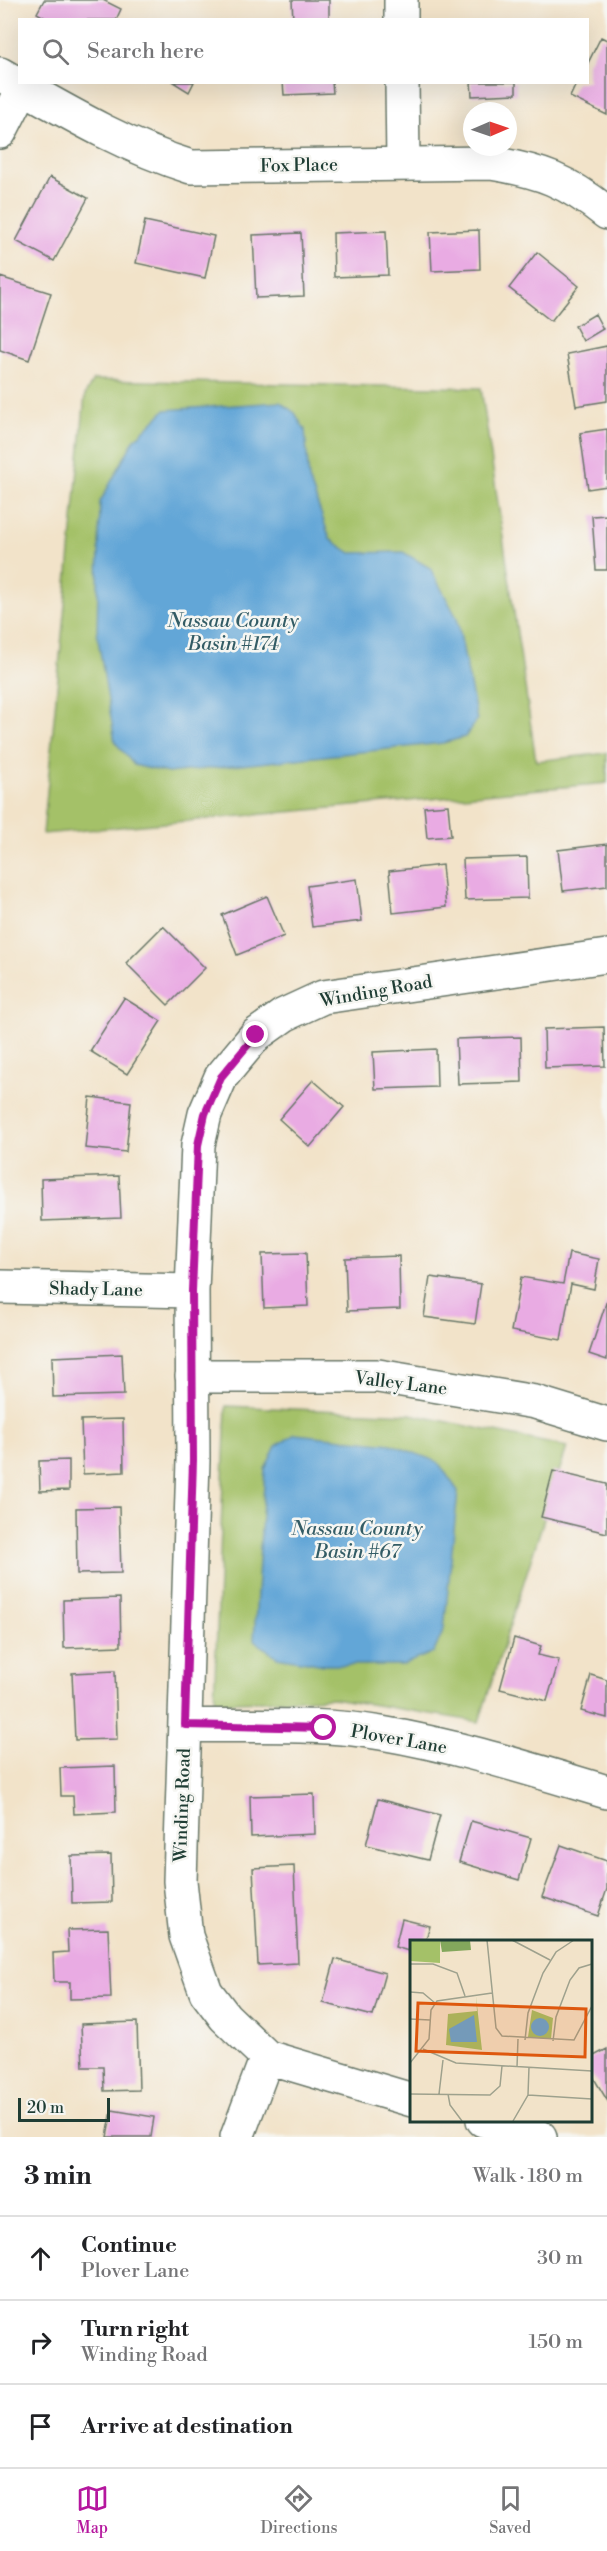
<!DOCTYPE html>
<meta charset="utf-8">
<style>
body{margin:0;font-family:"Libre Bodoni",serif;background:#f2f2f2;color:#202124}
.compass{position:absolute;left:463px;top:102px;width:54px;height:54px;border-radius:50%;background:#fff;box-shadow:0 6px 24px #0002;rotate:88deg}
.scale{position:absolute;left:18px;bottom:15px;width:92px;box-sizing:border-box;padding-left:6px;border:3px solid #1f3d34;border-top:0;font-size:16px;line-height:21px;white-space:nowrap;color:#1f3d34;-webkit-text-stroke:4px #f6f6f2;paint-order:stroke}
.stop{position:absolute;width:18px;height:18px;margin:-14px;border:4px solid #b5179e;border-radius:50%;background:#fff}
.stop.end{background:#b5179e;border-color:#fff;box-shadow:0 2px 6px #0008}
.list{margin:0;padding:0;list-style:none}
h2{display:flex;justify-content:space-between;align-items:center;height:78px;margin:0;padding:0 24px;font-size:26px}
h2 small{font-size:20px;font-weight:400;color:#757577}
.list li{display:grid;grid-template-columns:39px 1fr auto;gap:18px;align-items:center;box-sizing:border-box;height:84px;padding:0 24px;border-top:2px solid #e0e0e0}
.list b{display:block;font-size:22px;white-space:nowrap}
.list p{margin:0;font-size:20px;white-space:nowrap;color:#757577}
.list em{font-size:20px;font-style:normal;color:#757577}
.icon{flex:none;width:33px;height:33px;fill:none;stroke:currentColor;stroke-width:2;stroke-linecap:round;stroke-linejoin:round}
.map{position:relative;flex:none;width:607px;height:2137px;overflow:hidden}
.search{position:absolute;background:#fff;box-shadow:0 6px 24px #0002;left:18px;right:18px;top:18px;height:66px;display:flex;align-items:center;gap:15px;box-sizing:border-box;padding:0 21px;border-radius:0px;color:#757577;font-size:22px}
.sheet{height:330px;background:#fff}
nav{display:flex;justify-content:space-around;align-items:center;box-sizing:border-box;height:84px;border-top:2px solid #e0e0e0;background:#fff;font-size:16px;color:#757577}
nav a{display:grid;justify-items:center;gap:3px}
nav .on{color:#b5179e}
.map>svg:first-child{display:block}
.green{fill:#a4c168;stroke:#627f4e;stroke-width:1.5}
.water{fill:#62a6d7;stroke:#407286;stroke-width:1.5}
.building{fill:#e9abe3}
.lines{fill:none;stroke-linecap:round;stroke-linejoin:round}
.street-casing{stroke:#697768;stroke-width:36}
.street{stroke:#fff;stroke-width:33}
.route{stroke:#b5179e;stroke-width:8}
.labels{text-anchor:middle;stroke-width:5;stroke-linejoin:round;paint-order:stroke}
.street-label{font-size:18px;fill:#1f3d34;stroke:#f6f6f2}
.water-label{font-size:20px;font-style:italic;fill:#335c65;stroke:#f6f6f2}
.inset-road{fill:none;stroke:#9ea18d;stroke-width:1.5}
.view{fill:#de580e;fill-opacity:0.15;stroke:#de580e;stroke-width:3}
.inset-edge{fill:none;stroke:#1f3d34;stroke-width:3}
</style>
<div class="map">
<svg width="607" height="2137" viewBox="0 0 607 2137">
<rect width="100%" height="100%" fill="#f6f6f2"/>
<filter id="ink" filterUnits="userSpaceOnUse"><feTurbulence type="fractalNoise" baseFrequency=".0167" numOctaves="2"/><feDisplacementMap in="SourceGraphic" scale="12" xChannelSelector="R" yChannelSelector="G"/><feConvolveMatrix kernelMatrix="1 2 1 2 8 2 1 2 1" color-interpolation-filters="sRGB"/></filter>
<filter id="wash" filterUnits="userSpaceOnUse"><feTurbulence type="fractalNoise" baseFrequency=".008" numOctaves="4" result="noise"/><feDisplacementMap in="SourceGraphic" scale="24" xChannelSelector="R" yChannelSelector="G"/><feGaussianBlur stdDeviation="1.35" result="paint"/><feColorMatrix in="noise" values="0 0 0 0 0 0 0 0 0 0 0 0 0 0 0 0 0 1.4 0 .05"/><feComposite in="paint" operator="in"/></filter>
<g filter="url(#wash)">
<rect width="100%" height="100%" fill="#f2e3c9"/>
<!-- green -->
<path class="green" d="M 93,380 L 481,388 L 536,761 L 607,753 L 607,783 L 43,834 L 85,395 Z
M 226,1406 L 410,1414 L 567,1447 L 479,1722 L 333,1698 L 214,1703 Z"/>
<!-- water -->
<path class="water" d="M 280,402 L 295,413 L 305,430 L 309,479 L 330,539 L 351,553 L 403,552 L 430,568 L 457,618 L 477,720 L 465,737 L 443,743 L 168,773 L 134,765 L 115,742 L 97,633 L 100,502 L 134,440 L 165,410 Z
M 295,1434 L 391,1444 L 438,1462 L 458,1491 L 444,1629 L 434,1652 L 402,1665 L 324,1665 L 277,1657 L 254,1640 L 265,1469 L 276,1446 Z"/>
<g id="blocks">
<!-- building -->
<path class="building" d="M 44,0 L 103,0 L 121,9 L 116,20 L 49,20 L 37,13 Z
M 292,0 L 329,0 L 329,20 L 293,20 Z
M 601,37 L 607,40 L 607,115 L 570,97 L 577,82 L 588,82 L 588,63 Z
M 173,82 L 194,82 L 189,92 Z
M 283,82 L 332,82 L 333,93 L 284,95 Z
M 471,82 L 516,82 L 516,94 L 472,96 Z
M 50,177 L 88,198 L 54,261 L 16,241 Z
M 145,221 L 214,236 L 205,278 L 136,263 Z
M 479,230 L 480,269 L 432,271 L 430,232 Z
M 386,231 L 388,275 L 334,277 L 333,233 Z
M 301,233 L 304,296 L 256,298 L 253,235 Z
M 537,252 L 579,286 L 551,321 L 509,288 Z
M 0,277 L 51,293 L 29,360 L 0,350 Z
M 595,314 L 603,329 L 583,341 L 575,326 Z
M 607,346 L 607,401 L 576,406 L 567,354 Z
M 607,429 L 607,486 L 588,489 L 580,433 Z
M 607,515 L 607,570 L 596,570 L 592,516 Z
M 448,805 L 451,836 L 427,838 L 424,807 Z
M 607,844 L 607,886 L 563,891 L 558,850 Z
M 527,857 L 528,898 L 465,900 L 463,859 Z
M 442,865 L 446,907 L 393,913 L 389,871 Z
M 357,879 L 362,921 L 312,927 L 307,886 Z
M 267,896 L 284,936 L 237,955 L 222,915 Z
M 163,926 L 205,968 L 168,1005 L 126,963 Z
M 124,998 L 161,1021 L 127,1074 L 90,1051 Z
M 604,1027 L 605,1066 L 545,1068 L 544,1029 Z
M 521,1037 L 522,1082 L 458,1084 L 456,1039 Z
M 436,1049 L 437,1087 L 375,1089 L 373,1052 Z
M 313,1080 L 344,1107 L 310,1147 L 279,1119 Z
M 90,1097 L 131,1102 L 126,1152 L 85,1148 Z
M 119,1176 L 121,1218 L 42,1221 L 41,1179 Z
M 306,1253 L 308,1306 L 264,1308 L 262,1254 Z
M 569,1253 L 599,1259 L 594,1289 L 571,1284 L 561,1340 L 511,1331 L 521,1277 L 563,1284 Z
M 399,1256 L 400,1309 L 347,1311 L 345,1258 Z
M 430,1277 L 481,1284 L 475,1324 L 424,1317 Z
M 607,1300 L 607,1360 L 589,1354 Z
M 122,1354 L 124,1395 L 53,1397 L 52,1357 Z
M 123,1419 L 124,1472 L 83,1474 L 81,1420 Z
M 69,1460 L 69,1490 L 40,1491 L 39,1461 Z
M 553,1471 L 607,1484 L 607,1533 L 541,1517 Z
M 119,1507 L 121,1573 L 77,1574 L 76,1508 Z
M 120,1598 L 121,1646 L 64,1648 L 63,1600 Z
M 514,1638 L 541,1646 L 538,1655 L 559,1660 L 547,1701 L 500,1689 Z
M 115,1671 L 117,1739 L 75,1740 L 72,1673 Z
M 591,1675 L 607,1680 L 607,1718 L 581,1711 Z
M 115,1766 L 116,1812 L 74,1814 L 73,1796 L 61,1796 L 60,1768 Z
M 314,1794 L 315,1834 L 251,1837 L 250,1796 Z
M 378,1799 L 440,1815 L 428,1860 L 366,1845 Z
M 471,1821 L 531,1838 L 519,1880 L 459,1862 Z
M 561,1845 L 607,1861 L 607,1889 L 598,1916 L 542,1897 Z
M 111,1855 L 112,1902 L 72,1903 L 71,1856 Z
M 294,1866 L 298,1963 L 258,1965 L 253,1868 Z
M 402,1919 L 430,1926 L 425,1942 L 412,1942 L 412,1952 L 395,1947 Z
M 108,1929 L 111,1998 L 70,1999 L 70,1982 L 54,1982 L 53,1953 L 68,1952 L 67,1930 Z
M 335,1959 L 385,1973 L 373,2016 L 323,2003 Z
M 137,2022 L 139,2090 L 104,2091 L 103,2067 L 83,2067 L 81,2024 Z
M 607,2049 L 607,2100 L 590,2072 L 590,2058 Z
M 112,2110 L 154,2117 L 151,2137 L 107,2137 Z"/>
</g>
</g>
<g filter="url(#ink)">
<use href="#blocks" fill-opacity="0" stroke="#697768" stroke-width="1.5"/>
<g class="lines">
<defs>
<path id="street" d="M 401,0 L 401,20
M 0,74 C 62,109 123,146 191,167 L 491,163 C 541,171 567,181 607,213
M 402,82 L 403,163
M 0,132 L 23,87
M 0,1287 L 192,1291
M 192,1376 L 378,1376 L 535,1402 L 607,1424
M 185,1725 C 250,1727 317,1722 381,1733 C 458,1746 533,1770 607,1792
M 412,2100 L 267,2057 L 225,2017 L 206,1992 L 186,1936 L 180,1881 L 193,1460 L 192,1291 L 198,1145 L 205,1114 L 221,1077 L 256,1035 L 284,1015 L 323,997 L 607,956
M 483,2120 L 540,2137
M 237,2137 L 267,2057"/>
</defs>
<!-- street casing -->
<use href="#street" class="street-casing"/>
<!-- street -->
<use href="#street" class="street"/>
</g>
</g>
<g class="lines" filter="url(#ink)">
<!-- route -->
<path class="route" d="M 256,1035 L 221,1077 L 205,1114 L 198,1145 L 192,1291 L 193,1460 L 185,1725 L 324,1728"/>
</g>
<g class="labels">
<!-- street labels -->
<g class="street-label">
<text transform="translate(299 165) rotate(-1)" y="6">Fox Place</text>
<text transform="translate(376 991) rotate(-10)" y="6">Winding Road</text>
<text transform="translate(96 1289) rotate(1)" y="6">Shady Lane</text>
<text transform="translate(401 1383) rotate(7)" y="6">Valley Lane</text>
<text transform="translate(399 1739) rotate(10)" y="6">Plover Lane</text>
<text transform="translate(182 1805) rotate(-88)" y="6">Winding Road</text>
</g>
<!-- water labels -->
<g class="water-label">
<text x="233" y="627">Nassau County<tspan x="233" dy="23">Basin #174</tspan></text>
<text x="357" y="1535">Nassau County<tspan x="357" dy="23">Basin #67</tspan></text>
</g>
</g>
<!-- overview -->
<g transform="translate(410 1940)">
<rect width="182" height="182" fill="#f2e3c9"/>
<path d="M 0,0 L 30,0 L 30,23 L 0,21 ZM 66,56 L 72,110 L 36,105 L 38,74 L 67,71 ZM 122,70 L 143,78 L 141,99 L 118,97 Z" fill="#a4c168"/>
<path d="M 30,0 L 60,0 L 61,10 L 32,12 Z" fill="#83a75c"/>
<path d="M 64,75 L 67,102 L 41,102 L 39,89 ZM121 87a9 9 0 1 1 18 0a9 9 0 1 1-18 0Z" fill="#62a6d7"/>
<path class="inset-road" d="M 77,0 L 86,88 L 92,96 L 164,100 L 182,66M 102,0 L 140,20M 0,24 L 23,24 L 47,33 L 55,56M 0,52 L 13,53 L 25,63M 0,79 L 20,80M 115,100 L 118,73 L 133,33 L 146,12 L 164,0M 143,101 L 146,77 L 160,40 L 169,28 L 182,24M 13,109 L 46,123 L 182,131M 0,123 L 19,99 L 21,70 L 27,61 L 82,53M 107,127 L 108,99M 0,154 L 80,155 L 90,146 L 92,126M 29,154 L 33,120M 38,154 L 40,165 L 52,181M 118,155 L 182,159M 103,181 L 118,155 L 119,127"/>
<path class="view" d="M 8,63 L 176,69 L 175,117 L 6,111 Z"/>
<rect width="182" height="182" class="inset-edge"/>
</g>
</svg>
<svg class="compass" viewBox="-18 -18 36 36"><path d="M0-13l5 13h-10z" fill="#e53935"/><path d="M0 13l5-13h-10z" fill="#757577"/></svg>
<div class="scale">20 m</div>
<div class="stop" style="left:324px;top:1728px"></div>
<div class="stop end" style="left:256px;top:1035px"></div>
<div class="search"><svg class="icon" aria-label="search" viewBox="0 0 24 24"><circle cx="10" cy="10" r="6"/><path d="M15 15l6 6"/></svg>Search here</div>
</div>
<section class="sheet">
<h2>3 min<small>Walk · 180 m</small></h2>
<ul class="list">
<li><svg class="icon" aria-label="ahead" viewBox="0 0 24 24"><path d="M12 20V5M6 11l6-6 6 6"/></svg><div><b>Continue</b><p>Plover Lane</p></div><em>30 m</em></li>
<li><svg class="icon" aria-label="right" viewBox="0 0 24 24"><path d="M7 20v-9h11M14 6l5 5-5 5"/></svg><div><b>Turn right</b><p>Winding Road</p></div><em>150 m</em></li>
<li><svg class="icon" aria-label="arrive" viewBox="0 0 24 24"><path d="M6 21V4h12l-3 4 3 4H6"/></svg><div><b>Arrive at destination</b></div></li>
</ul>
</section>
<nav>
<a class="on"><svg class="icon" aria-label="map" viewBox="0 0 24 24"><path d="M3 6l6-2 6 2 6-2v14l-6 2-6-2-6 2zM9 4v14M15 6v14"/></svg>Map</a>
<a><svg class="icon" aria-label="directions" viewBox="0 0 24 24"><path d="M12 3l9 9-9 9-9-9zM9 14v-3h6M13 9l2 2-2 2"/></svg>Directions</a>
<a><svg class="icon" aria-label="saved" viewBox="0 0 24 24"><path d="M7 4h10v16l-5-4-5 4z"/></svg>Saved</a>
</nav>
